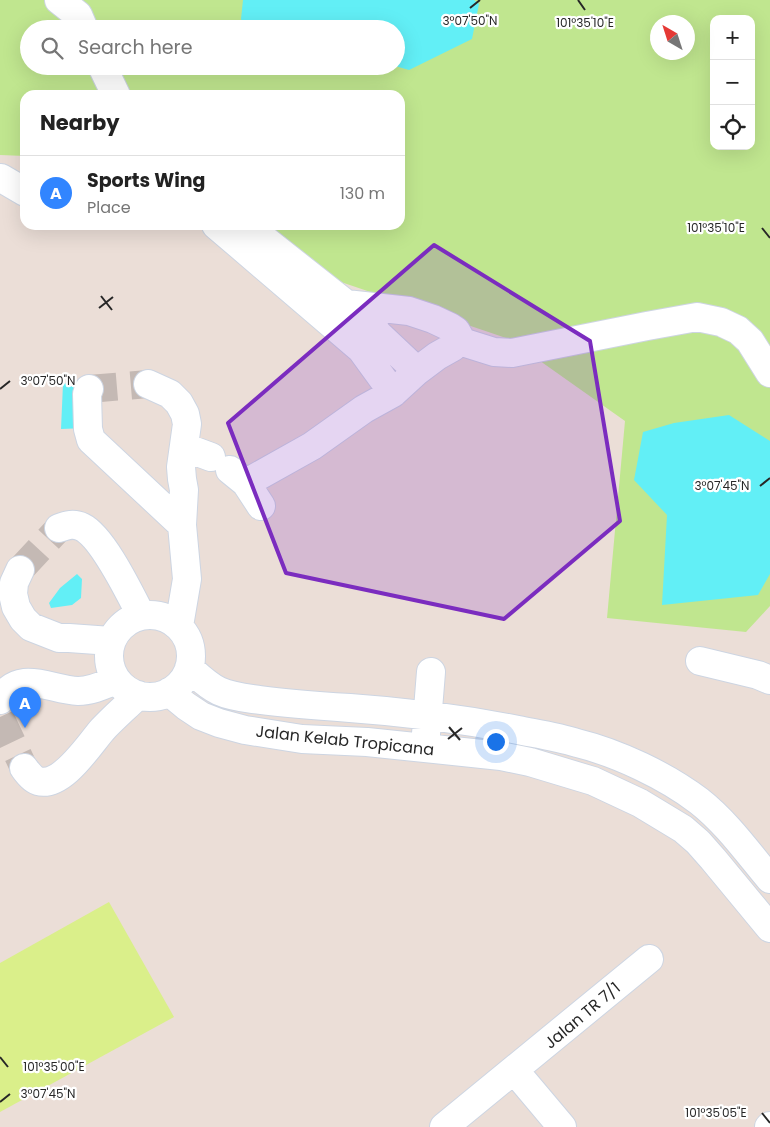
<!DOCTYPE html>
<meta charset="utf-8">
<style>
body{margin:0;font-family:Poppins,sans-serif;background:#f6f6f6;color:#222}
.controls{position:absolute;right:15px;top:15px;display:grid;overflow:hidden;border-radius:10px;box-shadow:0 5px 20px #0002}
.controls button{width:45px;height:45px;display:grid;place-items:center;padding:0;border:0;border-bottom:1px solid #e0e0e0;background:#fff;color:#222;font:25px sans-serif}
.compass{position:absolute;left:650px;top:15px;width:45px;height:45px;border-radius:50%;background:#fff;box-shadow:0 5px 20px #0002;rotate:321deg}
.you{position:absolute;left:495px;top:741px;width:18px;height:18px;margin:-12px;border:4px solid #fff;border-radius:50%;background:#1a73e8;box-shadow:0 0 0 8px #1a73e833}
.badge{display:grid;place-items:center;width:32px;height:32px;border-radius:50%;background:#3185ff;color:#fff;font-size:16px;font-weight:700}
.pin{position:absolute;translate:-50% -41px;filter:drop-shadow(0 1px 2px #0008)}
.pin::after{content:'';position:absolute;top:26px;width:18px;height:15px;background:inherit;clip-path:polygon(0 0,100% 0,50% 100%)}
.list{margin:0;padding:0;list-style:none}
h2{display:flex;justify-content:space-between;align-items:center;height:65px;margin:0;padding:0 20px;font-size:21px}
h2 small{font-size:16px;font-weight:400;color:#767676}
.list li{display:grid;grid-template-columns:32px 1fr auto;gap:15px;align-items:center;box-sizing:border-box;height:75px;padding:0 20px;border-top:1px solid #e0e0e0}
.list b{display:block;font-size:19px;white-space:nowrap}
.list p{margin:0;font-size:16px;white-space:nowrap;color:#767676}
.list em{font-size:16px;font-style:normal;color:#767676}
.icon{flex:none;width:28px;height:28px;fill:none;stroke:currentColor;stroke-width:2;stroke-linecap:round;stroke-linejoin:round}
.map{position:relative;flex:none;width:770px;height:1127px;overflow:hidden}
.search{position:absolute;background:#fff;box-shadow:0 5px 20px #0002;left:20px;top:20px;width:385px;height:55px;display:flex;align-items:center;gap:12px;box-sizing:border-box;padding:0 18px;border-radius:28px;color:#767676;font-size:19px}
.panel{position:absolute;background:#fff;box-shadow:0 5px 20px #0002;left:20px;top:90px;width:385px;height:140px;border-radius:15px}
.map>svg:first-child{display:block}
.green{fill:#c0e68f;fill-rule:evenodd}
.pitch{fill:#daef8a}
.water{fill:#62eff6}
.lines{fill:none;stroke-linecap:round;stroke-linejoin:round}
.minor-tunnel{stroke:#c4b9b4;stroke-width:28;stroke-dasharray:28 14;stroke-linecap:butt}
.minor-casing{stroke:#cdd5e2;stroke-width:30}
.minor{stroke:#fff;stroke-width:28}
.marked{fill:#7b2cbf;fill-opacity:0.2;stroke:#7b2cbf;stroke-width:4;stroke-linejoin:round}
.ticks{fill:none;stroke:#272727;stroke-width:2}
.labels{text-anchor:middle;stroke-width:4.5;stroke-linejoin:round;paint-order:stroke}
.street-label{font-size:16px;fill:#272727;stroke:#fff}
.ticks-label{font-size:12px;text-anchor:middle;fill:#272727;stroke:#fff;stroke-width:4.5;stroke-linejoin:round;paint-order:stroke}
</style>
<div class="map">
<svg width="770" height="1127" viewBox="0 0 770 1127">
<rect width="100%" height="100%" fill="#ebded7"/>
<!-- green -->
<path class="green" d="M 0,0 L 770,0 L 770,606 L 746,632 L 607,618 L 625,421 L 509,339 L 338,281 L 268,225 L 400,225 L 400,95 L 25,95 L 25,156 L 0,155 ZM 714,19 L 751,19 L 751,146 L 714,146 ZM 658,22 L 688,22 L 688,52 L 658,52 ZM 29,29 L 396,29 L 396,66 L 29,66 Z"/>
<!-- pitch -->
<path class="pitch" d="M 109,902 L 174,1017 L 0,1112 L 0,963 Z"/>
<!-- water -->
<path class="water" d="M 243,0 L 474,0 L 479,4 L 472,39 L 409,70 L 395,66 L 396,66 L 396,29 L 245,29 L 241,19 Z
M 300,66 L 356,66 L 330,72 Z
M 83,379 L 86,428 L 61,429 L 63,384 Z
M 729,415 L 770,441 L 770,574 L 758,595 L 662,605 L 667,515 L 634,480 L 643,432 L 674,423 Z
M 77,574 L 82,579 L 81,598 L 72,605 L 51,608 L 49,603 L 60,588 Z"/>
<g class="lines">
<!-- minor-tunnel -->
<path class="minor-tunnel" d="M 89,389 L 148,384
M 20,570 L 59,528
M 0,717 L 24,768"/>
<defs>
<path id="minor" d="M 59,0 L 78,15 L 84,29
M 102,66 L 116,95
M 1,178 L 25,192
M 216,225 L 361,349 L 376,331
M 246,225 L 346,304 L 417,371
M 459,341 L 494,352 L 512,353 L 647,326 L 697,317 L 721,322 L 738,330 L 750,341 L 770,373
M 361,349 L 393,393
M 148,384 L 170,394 L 179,403 L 185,414 L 187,424 L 181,467 L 182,479 L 184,490 L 182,525 L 187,579 L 179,626
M 89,389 L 87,394 L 88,429 L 91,440 L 182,525
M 184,447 L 211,457
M 230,470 L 246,483 L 261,506
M 246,483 L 312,446 L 364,409 L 393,393 L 417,371 L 437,356 L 453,347 L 460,338 L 456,331 L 450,327 L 433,319 L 409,311 L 346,304
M 59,528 C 67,525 74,523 82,527 C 103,537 130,594 141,615
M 20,570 L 14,583 L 13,594 L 16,607 L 23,619 L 31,627 L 59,638 L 69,638 L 111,641
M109 656a41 41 0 1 1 82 0a41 41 0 1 1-82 0Z
M 700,661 L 758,675 L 770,680
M 189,668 C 199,677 208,686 219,691 C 232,697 246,698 260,700 C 290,704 320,706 350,708 C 407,712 462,719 518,730 C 538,734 558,737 577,743 C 618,753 666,776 699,801 C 727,823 748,853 770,879
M 169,692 L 186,706 L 201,716 L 219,723 L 245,730 L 302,739 L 367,742 L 501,756 L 530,762 L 593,781 L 640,803 L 683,829 L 698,842 L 713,859 L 770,928
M 0,700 C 20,668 50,690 78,691 C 92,691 104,685 116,680
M 426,734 L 431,672
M 24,768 C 28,773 32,779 38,781 C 62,788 89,745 102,730 C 113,718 126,707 138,695
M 514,1070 L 562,1127
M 444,1127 L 649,959
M 769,1127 L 770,1126"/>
</defs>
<!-- minor casing -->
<use href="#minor" class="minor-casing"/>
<!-- minor -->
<use href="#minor" class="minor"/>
</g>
<!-- marked area -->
<path class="marked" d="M 434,245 L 590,341 L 620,521 L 504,619 L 286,573 L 228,423 Z"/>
<!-- ticks -->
<path class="ticks" d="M 578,0 L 585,10M 470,8 L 480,0M 762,228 L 770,238M 101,296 L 112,310M 99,308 L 113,297M 0,389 L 10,381M 760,486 L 770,478M 449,727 L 460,740M 448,739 L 462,728M 0,1057 L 8,1067M 0,1102 L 10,1094M 762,1113 L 770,1123"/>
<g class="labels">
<!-- street labels -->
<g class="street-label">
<text transform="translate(345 740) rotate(6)" y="6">Jalan Kelab Tropicana</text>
<text transform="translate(582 1015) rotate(-40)" y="6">Jalan TR 7/1</text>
</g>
</g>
<g class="ticks-label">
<text x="470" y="25">3°07'50"N</text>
<text x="585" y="27">101°35'10"E</text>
<text x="716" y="232">101°35'10"E</text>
<text x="48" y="385">3°07'50"N</text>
<text x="722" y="490">3°07'45"N</text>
<text x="54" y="1071">101°35'00"E</text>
<text x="48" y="1098">3°07'45"N</text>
<text x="716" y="1117">101°35'05"E</text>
</g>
</svg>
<div class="controls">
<button>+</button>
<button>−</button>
<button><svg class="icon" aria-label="locate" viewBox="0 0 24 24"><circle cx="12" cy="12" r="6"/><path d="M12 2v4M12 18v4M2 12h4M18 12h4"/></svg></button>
</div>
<svg class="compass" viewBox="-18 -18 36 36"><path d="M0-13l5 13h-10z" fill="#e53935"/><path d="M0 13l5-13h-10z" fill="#767676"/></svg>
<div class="you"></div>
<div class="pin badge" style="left:25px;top:728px">A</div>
<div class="search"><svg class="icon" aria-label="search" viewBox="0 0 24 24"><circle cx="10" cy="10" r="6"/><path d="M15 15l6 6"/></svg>Search here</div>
<section class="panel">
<h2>Nearby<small></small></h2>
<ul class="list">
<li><span class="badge">A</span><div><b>Sports Wing</b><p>Place</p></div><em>130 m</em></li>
</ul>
</section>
</div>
